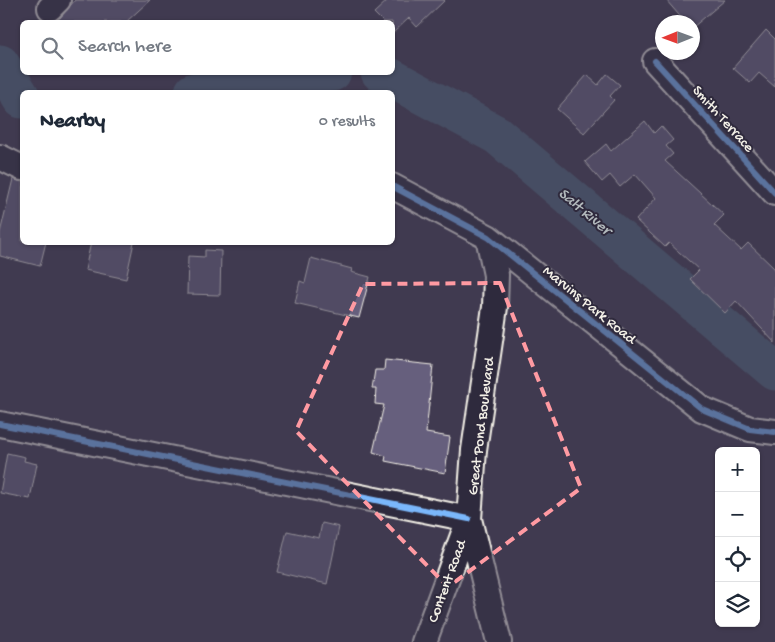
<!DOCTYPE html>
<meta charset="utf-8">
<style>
body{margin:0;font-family:"Gochi Hand",sans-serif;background:#f6f6f7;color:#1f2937}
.controls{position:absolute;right:15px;bottom:15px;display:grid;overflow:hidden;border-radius:8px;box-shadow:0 1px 4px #0004}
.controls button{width:45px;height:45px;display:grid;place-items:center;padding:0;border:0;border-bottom:1px solid #e0e1e3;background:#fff;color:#1f2937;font:25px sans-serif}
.compass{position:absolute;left:655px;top:15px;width:45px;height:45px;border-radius:50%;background:#fff;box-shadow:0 1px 4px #0004;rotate:269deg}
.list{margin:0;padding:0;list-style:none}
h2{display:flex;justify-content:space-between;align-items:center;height:65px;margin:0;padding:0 20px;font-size:21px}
h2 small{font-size:16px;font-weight:400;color:#747a83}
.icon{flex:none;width:28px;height:28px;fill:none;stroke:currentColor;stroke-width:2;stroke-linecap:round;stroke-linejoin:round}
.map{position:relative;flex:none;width:775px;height:642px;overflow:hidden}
.search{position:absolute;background:#fff;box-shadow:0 1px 4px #0004;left:20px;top:20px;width:375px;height:55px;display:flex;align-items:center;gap:12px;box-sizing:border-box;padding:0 18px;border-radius:8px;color:#747a83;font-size:19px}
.panel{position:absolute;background:#fff;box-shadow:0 1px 4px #0004;left:20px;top:90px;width:375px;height:155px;border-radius:8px}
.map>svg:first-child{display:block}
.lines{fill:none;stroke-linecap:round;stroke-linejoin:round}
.river{stroke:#4f657a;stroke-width:39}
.building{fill:#665f7d;stroke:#f4f1e8}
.minor-casing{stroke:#f4f1e8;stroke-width:28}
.minor{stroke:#2f2a3d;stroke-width:24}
.cycleway-casing{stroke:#2f2a3d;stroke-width:9}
.cycleway{stroke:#7ab7fb;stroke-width:6}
.marked{fill:none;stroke:#ff9aa2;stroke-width:4;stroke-dasharray:10 6;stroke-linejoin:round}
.labels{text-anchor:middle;stroke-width:4;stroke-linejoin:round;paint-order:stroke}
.street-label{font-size:15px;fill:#f4f1e8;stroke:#2f2a3d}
.water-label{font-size:16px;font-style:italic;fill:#b2b9bc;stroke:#2f2a3d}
</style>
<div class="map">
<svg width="775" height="642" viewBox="0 0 775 642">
<rect width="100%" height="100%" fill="#403a50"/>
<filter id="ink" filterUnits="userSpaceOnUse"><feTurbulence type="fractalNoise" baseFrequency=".02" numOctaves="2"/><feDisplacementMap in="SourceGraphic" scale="10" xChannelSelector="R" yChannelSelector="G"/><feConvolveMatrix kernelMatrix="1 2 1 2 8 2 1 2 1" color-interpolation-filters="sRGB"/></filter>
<g filter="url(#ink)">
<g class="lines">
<!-- river -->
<path class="river" d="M 0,64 L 22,99
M 380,72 L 497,135 L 775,371
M 194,92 L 332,72"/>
</g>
<!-- building -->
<path class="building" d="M 75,0 L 150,0 L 126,22 L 51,22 L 60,18 Z
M 388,0 L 445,0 L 417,27 L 409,18 L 393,33 L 392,22 L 383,22 L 374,13 Z
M 666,0 L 725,0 L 692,28 L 692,22 L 685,22 Z
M 766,30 L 775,39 L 775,87 L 759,73 L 750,83 L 733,68 Z
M 607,74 L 620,85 L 610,96 L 614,100 L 584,133 L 557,109 L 587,75 L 598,85 Z
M 645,121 L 654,133 L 661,126 L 673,140 L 666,146 L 673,154 L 665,161 L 724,215 L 714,225 L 741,250 L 748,243 L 775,269 L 775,343 L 736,301 L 725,313 L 690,279 L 699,270 L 669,243 L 665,247 L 636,220 L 656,198 L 635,174 L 620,187 L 610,175 L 602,182 L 585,162 L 606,144 L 611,151 Z
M 13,179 L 22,182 L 22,242 L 46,242 L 40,266 L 0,256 L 0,233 Z
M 91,242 L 134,242 L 126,279 L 85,270 Z
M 205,250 L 221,251 L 220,295 L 187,294 L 188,256 L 205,257 Z
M 311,258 L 352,269 L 351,272 L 370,277 L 359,318 L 295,303 L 300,281 L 305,283 Z
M 385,360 L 433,365 L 426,433 L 450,437 L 445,473 L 385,461 L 386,456 L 373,452 L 384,405 L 375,404 L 376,389 L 372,389 L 375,370 L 384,370 Z
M 7,453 L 25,457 L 24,461 L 37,464 L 30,499 L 0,493 Z
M 322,523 L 339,527 L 327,584 L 277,572 L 287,531 L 319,538 Z"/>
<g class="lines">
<defs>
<path id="minor" d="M 50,8 L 58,0
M 655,61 L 775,193
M 0,157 L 22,168
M 392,186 L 488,237 L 702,409 L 750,429 L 775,432
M 488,237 L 496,275 L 495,307 L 474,450 L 469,519 L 499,642
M 0,424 L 469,519
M 424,642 L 469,519"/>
</defs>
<!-- minor casing -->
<use href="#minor" class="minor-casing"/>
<!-- minor -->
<use href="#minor" class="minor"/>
<defs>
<path id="cycleway" d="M 655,61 L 775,193
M 392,186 L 488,237 L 702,409 L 750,429 L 775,432
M 0,424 L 469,519"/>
</defs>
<!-- cycleway casing -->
<use href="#cycleway" class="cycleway-casing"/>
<!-- cycleway -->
<use href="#cycleway" class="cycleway"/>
</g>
</g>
<!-- marked area -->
<path d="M0 0H775V642H0ZM 500,283 L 581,488 L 448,587 L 296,431 L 363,284 Z" fill="#403a50" fill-opacity=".55" fill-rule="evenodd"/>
<path class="marked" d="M 500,283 L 581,488 L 448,587 L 296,431 L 363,284 Z"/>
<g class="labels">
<!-- street labels -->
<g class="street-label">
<text transform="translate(724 118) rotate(48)" y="5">Smith Terrace</text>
<text transform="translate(590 304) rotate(39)" y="5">Marvins Park Road</text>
<text transform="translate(480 426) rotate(-83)" y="5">Great Pond Boulevard</text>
<text transform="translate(446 581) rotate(-70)" y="5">Content Road</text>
</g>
<!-- water labels -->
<g class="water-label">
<text transform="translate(586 210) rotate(40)" y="6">Salt River</text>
</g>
</g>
</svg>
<div class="controls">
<button>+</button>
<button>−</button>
<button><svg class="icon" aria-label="locate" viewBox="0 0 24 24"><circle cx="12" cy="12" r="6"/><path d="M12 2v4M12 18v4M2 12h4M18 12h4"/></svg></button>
<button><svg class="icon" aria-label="layers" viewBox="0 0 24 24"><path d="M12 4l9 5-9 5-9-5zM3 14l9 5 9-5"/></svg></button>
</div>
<svg class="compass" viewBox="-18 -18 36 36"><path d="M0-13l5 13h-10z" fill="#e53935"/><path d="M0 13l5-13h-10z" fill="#747a83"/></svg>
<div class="search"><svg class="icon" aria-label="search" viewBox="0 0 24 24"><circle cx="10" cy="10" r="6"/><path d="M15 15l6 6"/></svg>Search here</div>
<section class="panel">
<h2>Nearby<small>0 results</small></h2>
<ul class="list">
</ul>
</section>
</div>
